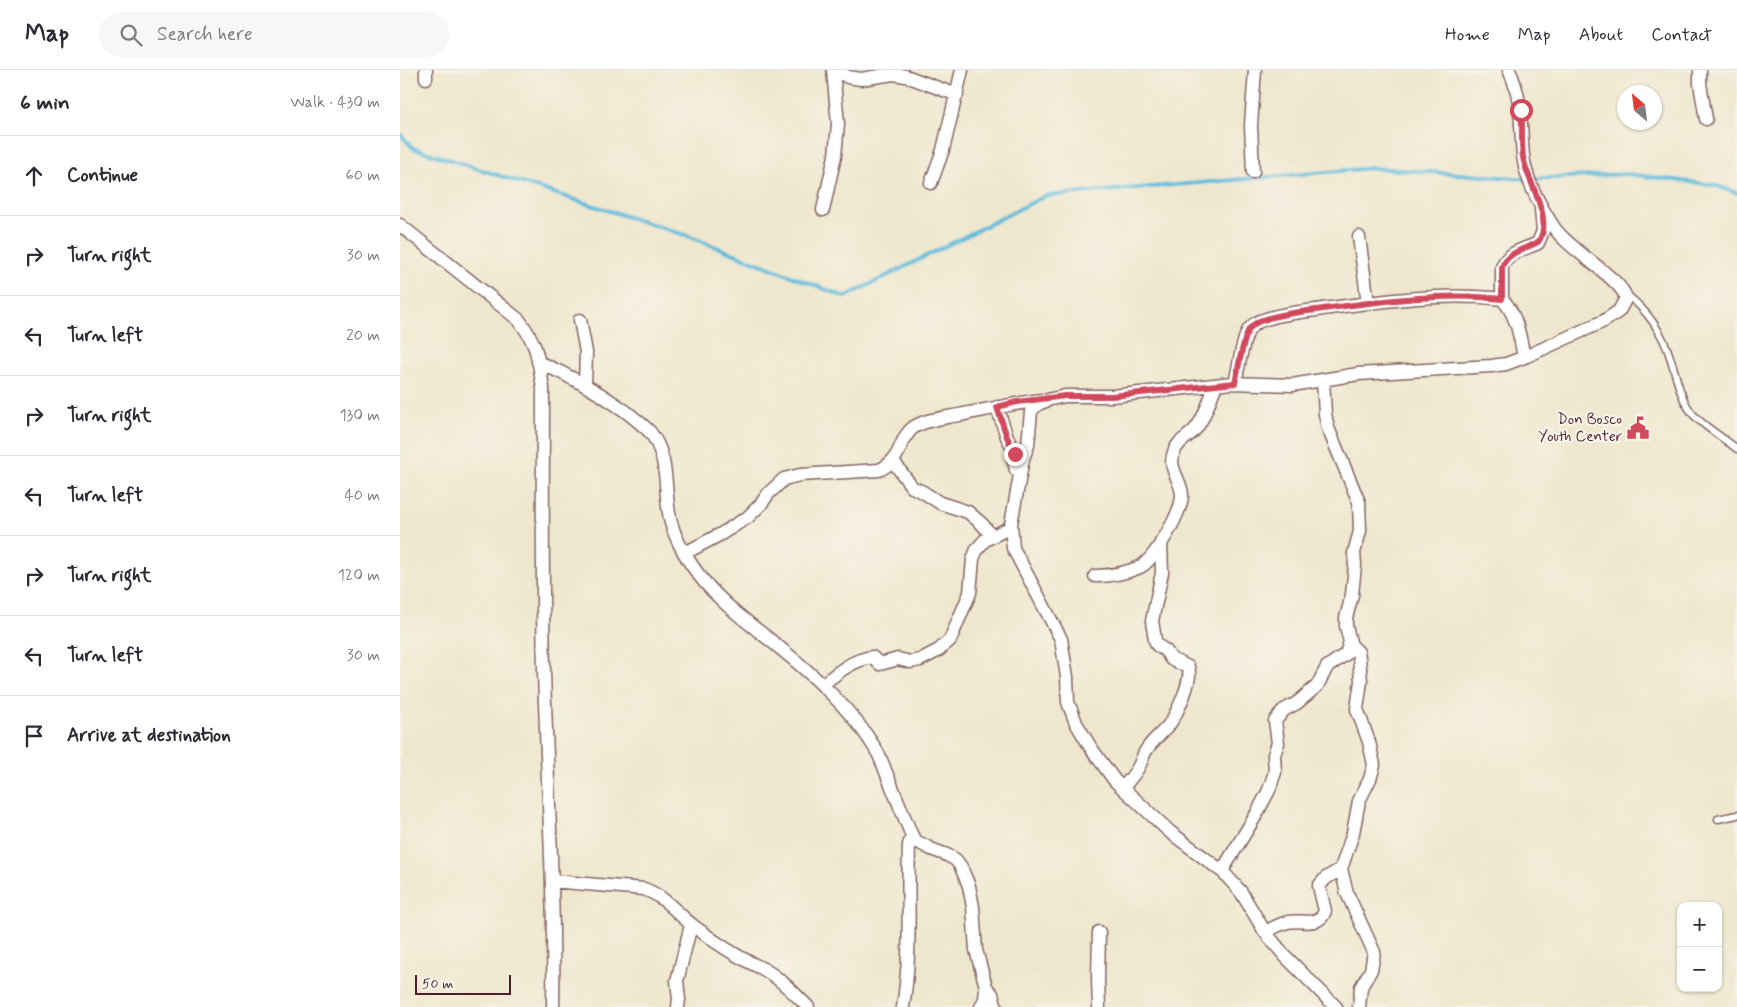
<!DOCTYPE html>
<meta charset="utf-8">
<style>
body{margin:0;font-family:Mynerve,sans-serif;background:#f7f7f7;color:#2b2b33}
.controls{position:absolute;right:15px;bottom:15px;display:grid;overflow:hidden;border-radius:10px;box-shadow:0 1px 4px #0004}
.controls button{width:45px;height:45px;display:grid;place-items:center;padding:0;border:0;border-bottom:1px solid #e1e1e2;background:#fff;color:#2b2b33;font:25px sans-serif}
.compass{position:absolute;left:1217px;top:15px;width:45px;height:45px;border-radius:50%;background:#fff;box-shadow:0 1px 4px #0004;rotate:332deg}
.scale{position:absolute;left:15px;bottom:12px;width:96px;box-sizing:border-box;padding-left:5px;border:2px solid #4a1f2b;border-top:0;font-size:14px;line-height:18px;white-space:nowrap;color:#4a1f2b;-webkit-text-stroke:4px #f7f3e8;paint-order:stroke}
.stop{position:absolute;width:15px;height:15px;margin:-11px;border:4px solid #d1495b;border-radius:50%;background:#fff}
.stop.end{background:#d1495b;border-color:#fff;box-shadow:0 1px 5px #0008}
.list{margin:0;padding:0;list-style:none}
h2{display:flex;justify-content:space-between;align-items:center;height:65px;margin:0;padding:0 20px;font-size:21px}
h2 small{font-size:16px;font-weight:400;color:#7c7c81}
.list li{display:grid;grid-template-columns:32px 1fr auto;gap:15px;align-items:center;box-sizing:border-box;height:80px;padding:0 20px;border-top:1px solid #e1e1e2}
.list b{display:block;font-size:19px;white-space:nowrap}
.list em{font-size:16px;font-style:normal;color:#7c7c81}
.icon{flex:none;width:28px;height:28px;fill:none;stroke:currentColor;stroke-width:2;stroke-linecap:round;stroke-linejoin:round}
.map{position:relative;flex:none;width:1337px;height:937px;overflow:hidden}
header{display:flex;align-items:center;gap:30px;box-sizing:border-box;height:70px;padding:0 25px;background:#fff;border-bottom:1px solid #e1e1e2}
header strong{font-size:24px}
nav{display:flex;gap:28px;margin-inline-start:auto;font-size:18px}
.search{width:350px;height:45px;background:#f7f7f7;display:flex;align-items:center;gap:12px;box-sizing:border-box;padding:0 18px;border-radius:28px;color:#7c7c81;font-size:19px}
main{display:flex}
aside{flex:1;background:#fff}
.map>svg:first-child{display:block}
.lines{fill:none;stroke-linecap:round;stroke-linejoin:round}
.stream{stroke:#5ebbdc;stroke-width:4}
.lane-casing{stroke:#846564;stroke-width:9}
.street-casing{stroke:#846564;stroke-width:15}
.lane{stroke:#fff;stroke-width:6}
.street{stroke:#fff;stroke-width:12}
.route{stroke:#d1495b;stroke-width:6}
.labels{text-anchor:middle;stroke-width:4.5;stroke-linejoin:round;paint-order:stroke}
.poi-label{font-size:15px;fill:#4a1f2b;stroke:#f7f3e8;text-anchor:end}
</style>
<header>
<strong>Map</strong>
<div class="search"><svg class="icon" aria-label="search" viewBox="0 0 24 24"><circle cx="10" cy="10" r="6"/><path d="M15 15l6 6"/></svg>Search here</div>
<nav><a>Home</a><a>Map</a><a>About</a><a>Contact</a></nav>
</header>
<main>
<aside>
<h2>6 min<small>Walk · 430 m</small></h2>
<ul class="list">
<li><svg class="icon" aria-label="ahead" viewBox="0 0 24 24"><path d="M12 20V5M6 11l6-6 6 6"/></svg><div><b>Continue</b></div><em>60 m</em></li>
<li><svg class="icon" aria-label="right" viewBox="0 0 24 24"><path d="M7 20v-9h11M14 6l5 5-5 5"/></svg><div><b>Turn right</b></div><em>30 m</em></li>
<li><svg class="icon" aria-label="left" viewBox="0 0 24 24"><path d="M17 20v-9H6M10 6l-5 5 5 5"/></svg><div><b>Turn left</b></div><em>20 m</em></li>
<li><svg class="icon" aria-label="right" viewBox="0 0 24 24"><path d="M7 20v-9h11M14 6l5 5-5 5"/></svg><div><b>Turn right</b></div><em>130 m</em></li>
<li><svg class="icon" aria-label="left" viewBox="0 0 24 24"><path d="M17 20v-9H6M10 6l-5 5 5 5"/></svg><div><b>Turn left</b></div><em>40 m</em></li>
<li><svg class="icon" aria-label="right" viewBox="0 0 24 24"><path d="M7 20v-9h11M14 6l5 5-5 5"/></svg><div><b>Turn right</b></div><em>120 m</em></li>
<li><svg class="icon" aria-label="left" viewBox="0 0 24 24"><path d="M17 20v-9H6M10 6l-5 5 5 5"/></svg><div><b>Turn left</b></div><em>30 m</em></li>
<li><svg class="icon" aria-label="arrive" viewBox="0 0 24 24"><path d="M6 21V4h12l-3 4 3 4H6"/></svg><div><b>Arrive at destination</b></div></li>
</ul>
</aside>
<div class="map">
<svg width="1337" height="937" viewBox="0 0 1337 937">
<rect width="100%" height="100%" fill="#f7f3e8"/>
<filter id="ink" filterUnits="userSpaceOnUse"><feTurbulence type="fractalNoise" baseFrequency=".02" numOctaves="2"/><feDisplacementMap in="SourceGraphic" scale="10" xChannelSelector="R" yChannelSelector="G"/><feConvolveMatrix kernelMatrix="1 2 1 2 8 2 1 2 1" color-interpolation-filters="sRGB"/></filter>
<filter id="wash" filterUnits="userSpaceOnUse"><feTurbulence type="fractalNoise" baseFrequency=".0096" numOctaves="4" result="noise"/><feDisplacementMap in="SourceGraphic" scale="20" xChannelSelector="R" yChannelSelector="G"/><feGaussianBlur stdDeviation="1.12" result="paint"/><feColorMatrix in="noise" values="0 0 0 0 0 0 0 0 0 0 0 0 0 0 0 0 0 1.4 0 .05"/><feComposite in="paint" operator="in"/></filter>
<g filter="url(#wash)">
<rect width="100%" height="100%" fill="#efe7cd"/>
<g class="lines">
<!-- stream -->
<path class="stream" d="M 0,64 L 13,78 L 288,166 L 445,227 L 645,126 L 973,98 L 1129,109 L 1228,104 L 1314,115 L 1337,123"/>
</g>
</g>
<g filter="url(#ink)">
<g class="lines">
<defs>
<path id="lane" d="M 1226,224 C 1249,242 1263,263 1271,290 C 1277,308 1280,328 1292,343 C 1300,354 1325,369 1337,379
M 1318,749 L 1337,745"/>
<path id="street" d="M 436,0 L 448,7 L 461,9 L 493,4 L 506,6 L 557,25
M 1300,0 L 1300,14 L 1306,49
M 26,8 L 26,0
M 853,102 L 851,55 L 855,0
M 531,113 L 543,80 L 562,0
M 423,140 L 435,86 L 438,54 L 433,0
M 0,155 L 119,250 C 138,275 138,288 143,318 C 143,412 142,507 144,601 C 147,713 155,825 153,937
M 959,167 L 968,233
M 1102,229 L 1102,197 C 1107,182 1126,179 1138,173 L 1143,161 L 1141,139
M 180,250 L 186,282 L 185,315
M 138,292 C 169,305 197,321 224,340 C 233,347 242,354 250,362 C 271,389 263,423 271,453 C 275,467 283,482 291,494 C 311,525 342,548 370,570 C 409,601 454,640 479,685 L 512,766 L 516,771 L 531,779 L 547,785 L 556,790 L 561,797 L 569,816 L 573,837 L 576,880 L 586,917 L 585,929 L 581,937
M 835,313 C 838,301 843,266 850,258 C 853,255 858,251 863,250 C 882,243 903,242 923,239 C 981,231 1044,222 1102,229 C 1117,244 1120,268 1124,287
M 597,337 L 607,367 L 614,380 L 614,392 L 616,400
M 493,391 L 512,417 L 523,422 L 540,433 L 568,442 L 582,454 L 592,466
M 285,483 L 321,464 L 348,447 L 361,434 L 369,423 L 384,409 L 400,405 L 479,400 C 504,389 498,368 514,357 C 527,349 544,348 559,345 C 587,340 614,333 642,330
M 695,506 C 710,506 726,503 740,497 C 755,489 781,443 782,426 C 782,409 767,400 774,382 C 777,371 791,366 797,357 C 806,345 810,328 816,315
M 950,574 L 958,582 L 959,587 L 961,611 L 957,639 L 969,672 L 974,695 L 970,709 L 959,731 L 953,763 L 941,799 L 947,823 L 974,882 L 971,900 L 961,917 L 959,937
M 422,615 C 437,603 452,590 472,587 L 480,594 L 498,589 L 510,592 L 520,590 L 539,580 L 550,570 L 570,523 L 573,489 L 577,479 L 585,470 L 611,457
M 723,718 C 728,711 735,704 739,696 C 742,691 743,684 747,679 C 753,670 761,664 768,656 C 776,646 794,608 788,597 L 771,589 L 766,581 L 757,575 L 755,570 L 752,551 L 762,503 L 761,472
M 822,801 L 856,745 L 869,720 L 875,702 L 874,685 L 878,673 L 875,651 L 884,640 L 897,633 L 917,616 L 927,597 L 946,584 L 950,572 L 946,556 L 946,548 L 952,525 L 955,495 L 954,483 L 960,461 L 959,432 L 928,358 L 925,344 L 923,310
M 152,811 L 244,819 C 267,827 279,847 299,860 C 315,872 333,884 351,893 C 355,895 360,897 365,900 C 381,909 395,924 408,937
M 699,862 L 698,909 L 699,937
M 865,862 C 873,858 880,854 888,852 C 901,849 919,858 925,841 L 919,816 L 926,808 L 941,799
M 586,917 L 592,924 L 596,937
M 278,937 L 279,929 L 277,911 L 291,855
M 503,937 C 512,883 507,829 509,775 L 512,766
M 936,937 L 885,886 L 865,862 L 841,822 L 823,802 L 770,762 L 715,711 L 691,678 L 676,653 L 668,632 L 667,607 L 661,569 L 613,478 L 611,454 L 623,389 L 628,375 L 631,341 L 638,334 L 651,329 L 665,326 L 712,326 L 832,313 L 892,315 L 958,304 L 1091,296 L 1106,294 L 1127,286 L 1204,251 L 1219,241 L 1226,228 C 1222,209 1166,178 1153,156 C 1140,136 1126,111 1123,86 C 1120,55 1123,29 1109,0"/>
</defs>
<!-- lane casing -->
<use href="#lane" class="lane-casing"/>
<!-- street casing -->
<use href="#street" class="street-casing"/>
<!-- lane -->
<use href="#lane" class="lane"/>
<!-- street -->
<use href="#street" class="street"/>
</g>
</g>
<g class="lines" filter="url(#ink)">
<!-- route -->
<path class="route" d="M 615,384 L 607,367 L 597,337 L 617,332 L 665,326 L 712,326 L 835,313 C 838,301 843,266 850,258 C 853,255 858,251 863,250 C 882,243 903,242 923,239 C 981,231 1044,222 1102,229 L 1102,197 C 1107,182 1126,179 1138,172 C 1155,149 1127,112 1123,87 C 1121,72 1123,56 1121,40"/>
</g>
<!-- icons -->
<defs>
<symbol id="civic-bare" viewBox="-9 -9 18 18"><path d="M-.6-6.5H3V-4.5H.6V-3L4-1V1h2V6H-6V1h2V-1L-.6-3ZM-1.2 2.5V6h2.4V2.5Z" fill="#d1495b" stroke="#f7f3e8" stroke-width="2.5" paint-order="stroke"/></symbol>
</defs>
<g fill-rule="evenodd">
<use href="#civic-bare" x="1222" y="342" width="32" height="32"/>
</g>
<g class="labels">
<!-- poi labels -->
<g class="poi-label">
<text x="1222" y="354">Don Bosco<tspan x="1222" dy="17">Youth Center</tspan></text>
</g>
</g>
</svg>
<div class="controls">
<button>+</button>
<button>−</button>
</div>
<svg class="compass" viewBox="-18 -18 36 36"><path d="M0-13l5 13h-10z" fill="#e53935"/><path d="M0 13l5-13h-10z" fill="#7c7c81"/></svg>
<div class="scale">50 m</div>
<div class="stop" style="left:1121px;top:40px"></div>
<div class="stop end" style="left:615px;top:384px"></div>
</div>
</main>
